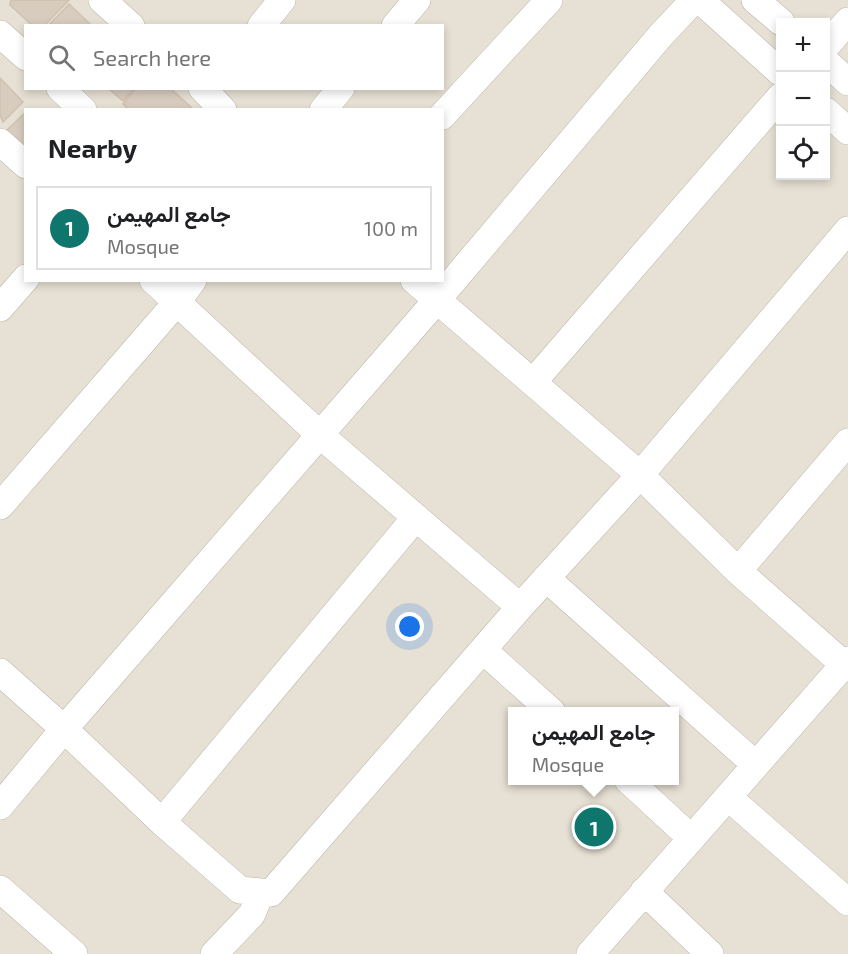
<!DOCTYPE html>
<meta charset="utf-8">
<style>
body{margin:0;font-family:"Exo 2",Vazirmatn,sans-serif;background:#f6f6f6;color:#202124}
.controls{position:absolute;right:18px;top:18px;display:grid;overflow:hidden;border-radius:0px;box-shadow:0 3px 9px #0003}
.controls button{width:54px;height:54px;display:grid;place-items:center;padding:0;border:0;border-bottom:2px solid #e0e0e0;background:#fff;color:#202124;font:30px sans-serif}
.you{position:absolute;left:410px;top:627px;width:21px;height:21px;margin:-15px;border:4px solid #fff;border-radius:50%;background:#1a73e8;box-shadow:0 0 0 9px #1a73e833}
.badge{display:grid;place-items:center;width:39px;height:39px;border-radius:50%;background:#0f766e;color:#fff;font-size:20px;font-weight:700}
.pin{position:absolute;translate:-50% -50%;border:3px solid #fff;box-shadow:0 2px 6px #0006}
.popup{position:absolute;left:508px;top:707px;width:171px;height:78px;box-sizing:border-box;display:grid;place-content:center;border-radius:0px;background:#fff;filter:drop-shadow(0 2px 4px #0005);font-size:20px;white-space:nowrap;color:#757577}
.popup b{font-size:22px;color:#202124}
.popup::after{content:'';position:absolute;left:50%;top:100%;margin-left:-12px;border:12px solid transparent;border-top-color:#fff}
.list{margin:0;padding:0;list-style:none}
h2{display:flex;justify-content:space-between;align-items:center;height:78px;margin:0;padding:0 24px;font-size:26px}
h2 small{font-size:20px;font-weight:400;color:#757577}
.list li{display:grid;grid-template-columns:39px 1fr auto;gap:18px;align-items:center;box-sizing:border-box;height:84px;margin:0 12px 12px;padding:0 12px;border:2px solid #e0e0e0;border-radius:0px}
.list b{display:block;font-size:22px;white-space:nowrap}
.list p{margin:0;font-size:20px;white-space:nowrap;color:#757577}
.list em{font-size:20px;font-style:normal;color:#757577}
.icon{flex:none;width:33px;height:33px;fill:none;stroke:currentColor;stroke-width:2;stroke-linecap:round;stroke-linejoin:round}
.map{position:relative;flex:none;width:848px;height:954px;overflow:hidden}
.search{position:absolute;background:#fff;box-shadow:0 3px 9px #0003;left:24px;top:24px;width:420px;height:66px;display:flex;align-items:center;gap:15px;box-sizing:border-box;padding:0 21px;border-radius:0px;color:#757577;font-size:22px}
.panel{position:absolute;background:#fff;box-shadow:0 3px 9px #0003;left:24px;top:108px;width:420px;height:174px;border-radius:0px}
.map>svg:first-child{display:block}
.residential{fill:#e7e0d4;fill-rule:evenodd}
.building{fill:#d8ccbf;stroke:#d0c1af;stroke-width:1.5}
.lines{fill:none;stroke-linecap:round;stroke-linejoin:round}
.minor-casing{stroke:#bfb6a9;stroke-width:28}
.minor{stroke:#fff;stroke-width:27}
</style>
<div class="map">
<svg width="848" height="954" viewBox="0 0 848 954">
<rect width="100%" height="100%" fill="#f3efe6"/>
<!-- residential -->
<path class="residential" d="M 0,0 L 848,0 L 848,954 L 0,954 ZM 780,22 L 826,22 L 826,176 L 780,176 ZM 26,26 L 442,26 L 442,88 L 26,88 ZM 26,110 L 442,110 L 442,280 L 26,280 ZM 513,712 L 675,712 L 675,780 L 513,780 Z"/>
<!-- building -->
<path class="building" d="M 11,0 L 69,0 L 44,26 L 33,26 L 10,5 Z
M 69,4 L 92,26 L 48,26 Z
M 0,78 L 23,102 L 3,122 L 0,115 Z
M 108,88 L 134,88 L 123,101 Z
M 136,88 L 170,88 L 191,107 L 189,110 L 129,110 L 123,104 Z
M 26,112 L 26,150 L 5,132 Z"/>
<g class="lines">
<defs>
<path id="minor" d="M 102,0 L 131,26
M 700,0 L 780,72
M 755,0 L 781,22
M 261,26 L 282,0
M 395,26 L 417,0
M 0,34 L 26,57
M 826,46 L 848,21
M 826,62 L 848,82
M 60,88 L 83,110
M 202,88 L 223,110
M 323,110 L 341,88
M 826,111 L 848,131
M 442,116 L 549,0
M 0,142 L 26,165
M 153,280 L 319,434 L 520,607
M 414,280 L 640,475 L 738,571 L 848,668
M 0,308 L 26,278
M 533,382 L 780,97
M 0,506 L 177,302 L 193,280
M 738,571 L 848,442
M 546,578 L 756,765
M 483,650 L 552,712
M 0,672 L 64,729 L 162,822 L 240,890 L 271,893 L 520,607 L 640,475 L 848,230
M 628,780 L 691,838
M 728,797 L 848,902
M 0,806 L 64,729 L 437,300 L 661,35 L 694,0
M 162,822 L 416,517
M 0,889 L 74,954
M 644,891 L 710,954
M 214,954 L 252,914 L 261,892
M 590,954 L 848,660"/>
</defs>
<!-- minor casing -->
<use href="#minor" class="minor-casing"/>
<!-- minor -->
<use href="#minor" class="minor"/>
</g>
</svg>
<div class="controls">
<button>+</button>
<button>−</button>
<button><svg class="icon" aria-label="locate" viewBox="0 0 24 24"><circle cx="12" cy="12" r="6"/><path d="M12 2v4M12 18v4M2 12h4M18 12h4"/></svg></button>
</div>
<div class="you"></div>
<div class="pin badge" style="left:594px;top:827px">1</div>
<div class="popup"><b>جامع المهيمن</b>Mosque</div>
<div class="search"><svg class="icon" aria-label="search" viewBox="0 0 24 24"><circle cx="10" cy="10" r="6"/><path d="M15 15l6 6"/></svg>Search here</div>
<section class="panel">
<h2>Nearby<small></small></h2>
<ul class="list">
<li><span class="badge">1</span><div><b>جامع المهيمن</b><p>Mosque</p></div><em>100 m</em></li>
</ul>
</section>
</div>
